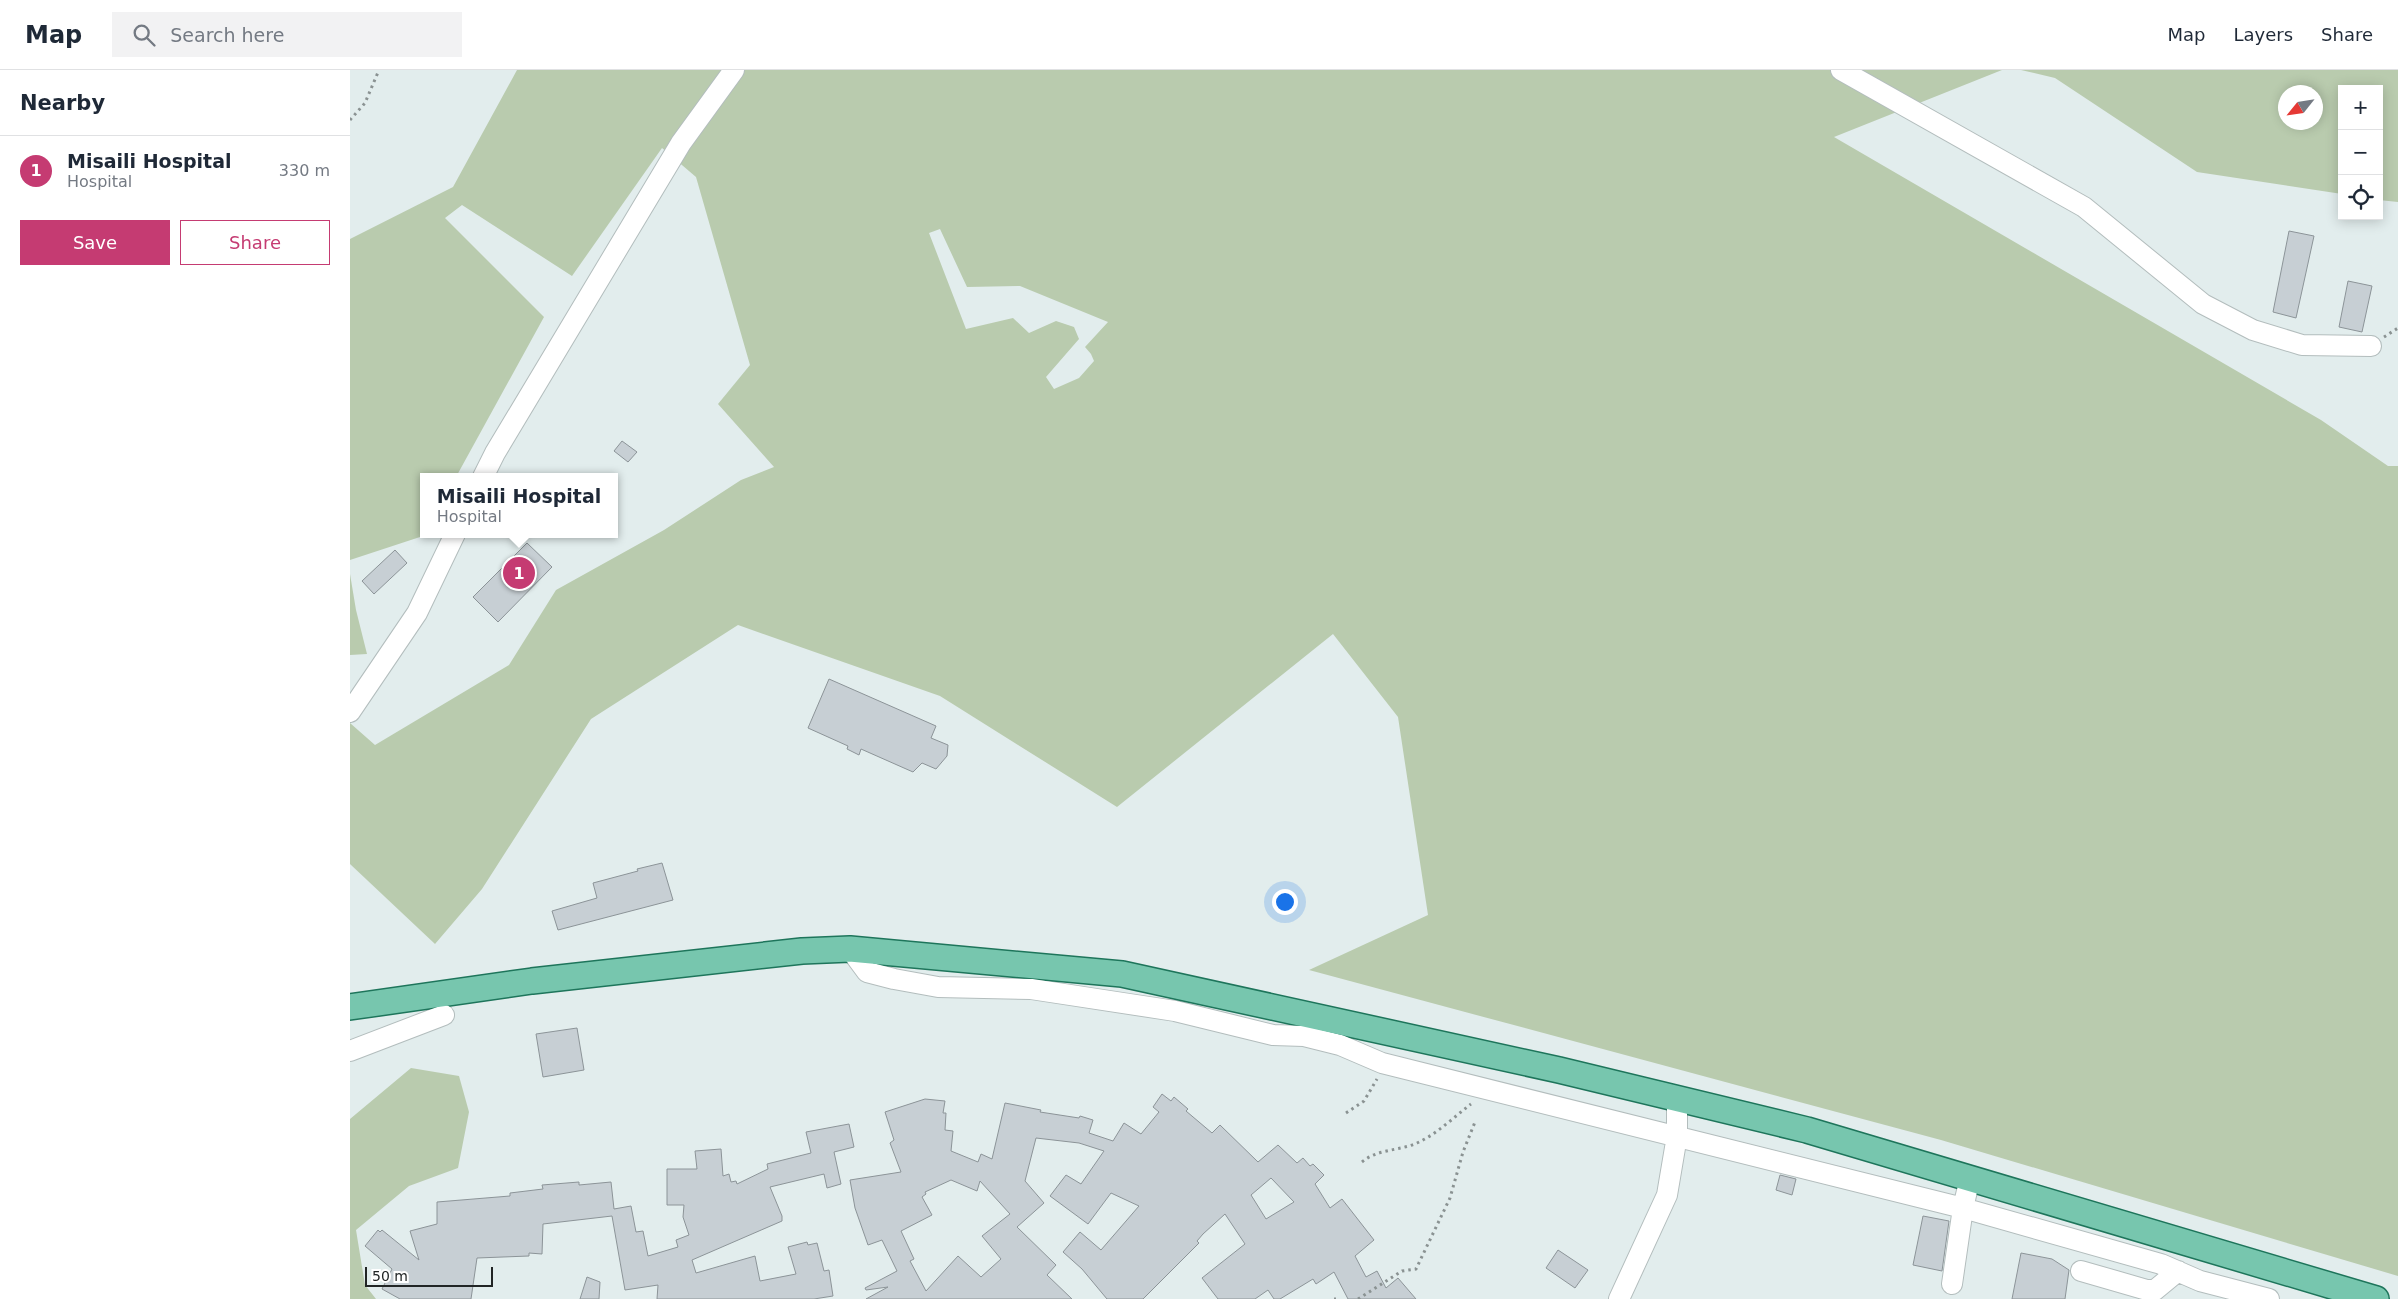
<!DOCTYPE html>
<meta charset="utf-8">
<style>
body{margin:0;font-family:"DejaVu Sans",sans-serif;background:#f2f2f3;color:#1f2937}
.controls{position:absolute;right:15px;top:15px;display:grid;overflow:hidden;border-radius:0px;box-shadow:0 2px 12px #0003}
.controls button{width:45px;height:45px;display:grid;place-items:center;padding:0;border:0;border-bottom:1px solid #e0e1e3;background:#fff;color:#1f2937;font:25px sans-serif}
.compass{position:absolute;left:1928px;top:15px;width:45px;height:45px;border-radius:50%;background:#fff;box-shadow:0 2px 12px #0003;rotate:240deg}
.scale{position:absolute;left:15px;bottom:12px;width:128px;box-sizing:border-box;padding-left:5px;border:2px solid #212525;border-top:0;font-size:14px;line-height:18px;white-space:nowrap;color:#212525;-webkit-text-stroke:4px #fff;paint-order:stroke}
.you{position:absolute;left:934px;top:831px;width:18px;height:18px;margin:-12px;border:4px solid #fff;border-radius:50%;background:#1a73e8;box-shadow:0 0 0 8px #1a73e833}
.badge{display:grid;place-items:center;width:32px;height:32px;border-radius:50%;background:#c53b72;color:#fff;font-size:16px;font-weight:700}
.pin{position:absolute;translate:-50% -50%;border:2px solid #fff;box-shadow:0 1px 5px #0006}
.popup{position:absolute;left:70px;top:403px;width:198px;height:65px;box-sizing:border-box;display:grid;place-content:center;border-radius:0px;background:#fff;filter:drop-shadow(0 1px 4px #0005);font-size:16px;white-space:nowrap;color:#747a83}
.popup b{font-size:19px;color:#1f2937}
.popup::after{content:'';position:absolute;left:50%;top:100%;margin-left:-10px;border:10px solid transparent;border-top-color:#fff}
.list{margin:0;padding:0;list-style:none}
h2{display:flex;justify-content:space-between;align-items:center;height:65px;margin:0;padding:0 20px;font-size:21px}
h2 small{font-size:16px;font-weight:400;color:#747a83}
.list li{display:grid;grid-template-columns:32px 1fr auto;gap:15px;align-items:center;box-sizing:border-box;height:70px;padding:0 20px;border-top:1px solid #e0e1e3}
.list b{display:block;font-size:19px;white-space:nowrap}
.list p{margin:0;font-size:16px;white-space:nowrap;color:#747a83}
.list em{font-size:16px;font-style:normal;color:#747a83}
.actions{display:flex;gap:10px;padding:15px 20px}
.actions a{flex:1;padding:11px 0;border:1px solid #c53b72;border-radius:0px;text-align:center;font-size:18px;color:#c53b72}
.actions .main{background:#c53b72;color:#fff}
.icon{flex:none;width:28px;height:28px;fill:none;stroke:currentColor;stroke-width:2;stroke-linecap:round;stroke-linejoin:round}
.map{position:relative;flex:none;width:2048px;height:1229px;overflow:hidden}
header{display:flex;align-items:center;gap:30px;box-sizing:border-box;height:70px;padding:0 25px;background:#fff;border-bottom:1px solid #e0e1e3}
header strong{font-size:24px}
nav{display:flex;gap:28px;margin-inline-start:auto;font-size:18px}
.search{width:350px;height:45px;background:#f2f2f3;display:flex;align-items:center;gap:12px;box-sizing:border-box;padding:0 18px;border-radius:0px;color:#747a83;font-size:19px}
main{display:flex}
aside{flex:1;background:#fff}
.map>svg:first-child{display:block}
.green{fill:#b9cbae;fill-rule:evenodd}
.building{fill:#c7cfd4;stroke:#8c9498;fill-rule:evenodd}
.lines{fill:none;stroke-linecap:round;stroke-linejoin:round}
.minor-casing{stroke:#b3bdbd;stroke-width:22}
.major-casing{stroke:#1e755b;stroke-width:28}
.path{stroke:#8a9292;stroke-width:3;stroke-dasharray:2.5 4;stroke-linecap:butt}
.minor{stroke:#fff;stroke-width:20}
.major{stroke:#77c6ae;stroke-width:25}
</style>
<header>
<strong>Map</strong>
<div class="search"><svg class="icon" aria-label="search" viewBox="0 0 24 24"><circle cx="10" cy="10" r="6"/><path d="M15 15l6 6"/></svg>Search here</div>
<nav><a>Map</a><a>Layers</a><a>Share</a></nav>
</header>
<main>
<aside>
<h2>Nearby<small></small></h2>
<ul class="list">
<li><span class="badge">1</span><div><b>Misaili Hospital</b><p>Hospital</p></div><em>330 m</em></li>
</ul>
<div class="actions"><a class="main">Save</a><a>Share</a></div>
</aside>
<div class="map">
<svg width="2048" height="1229" viewBox="0 0 2048 1229">
<rect width="100%" height="100%" fill="#e2eded"/>
<!-- green -->
<path class="green" d="M 167,0 L 1652,0 L 1484,67 L 1971,350 L 2038,396 L 2048,396 L 2048,1206 L 1591,1070 L 959,900 L 1078,845 L 1048,647 L 983,564 L 767,737 L 590,626 L 388,555 L 241,649 L 132,819 L 85,874 L 0,794 L 0,653 L 25,675 L 159,595 L 206,520 L 314,460 L 391,410 L 424,397 L 368,334 L 400,295 L 346,107 L 312,78 L 222,206 L 112,135 L 95,148 L 194,247 L 106,407 L 74,407 L 73,466 L 0,490 L 0,169 L 103,117 ZM 590,159 L 617,217 L 670,216 L 758,252 L 735,277 L 741,284 L 744,291 L 729,308 L 704,319 L 696,307 L 729,269 L 724,257 L 706,251 L 679,263 L 663,248 L 616,259 L 579,163 Z
M 1671,0 L 2048,0 L 2048,132 L 2029,130 L 2029,19 L 1992,19 L 1992,124 L 1847,102 L 1705,8 ZM 1966,22 L 1966,52 L 1936,52 L 1936,22 Z
M 0,504 L 6,540 L 17,584 L 0,585 Z
M 61,998 L 109,1006 L 119,1042 L 108,1098 L 59,1116 L 6,1160 L 15,1215 L 26,1229 L 0,1229 L 0,1049 Z"/>
<!-- building -->
<path class="building" d="M 1939,161 L 1964,166 L 1946,248 L 1923,242 Z
M 1998,211 L 2022,216 L 2012,262 L 1989,257 Z
M 272,371 L 287,382 L 278,392 L 264,381 Z
M 177,473 L 202,497 L 148,552 L 123,527 Z
M 45,480 L 57,493 L 24,524 L 12,511 Z
M 479,609 L 586,656 L 581,668 L 598,675 L 597,686 L 586,699 L 572,693 L 563,702 L 511,679 L 509,685 L 497,679 L 498,676 L 458,658 Z
M 312,793 L 323,830 L 208,860 L 202,841 L 247,828 L 243,813 L 288,801 L 287,799 Z
M 227,958 L 234,1000 L 193,1007 L 186,964 Z
M 812,1024 L 821,1031 L 824,1027 L 838,1039 L 836,1041 L 862,1063 L 870,1055 L 908,1092 L 928,1075 L 947,1093 L 953,1088 L 960,1096 L 963,1094 L 974,1105 L 965,1114 L 980,1138 L 992,1129 L 1024,1170 L 1005,1186 L 1016,1207 L 1027,1201 L 1036,1218 L 1048,1208 L 1066,1229 L 998,1229 L 984,1202 L 966,1214 L 963,1209 L 930,1229 L 924,1229 L 918,1220 L 905,1229 L 868,1229 L 852,1208 L 895,1174 L 875,1144 L 853,1164 L 847,1171 L 849,1173 L 793,1229 L 757,1229 L 732,1199 L 713,1182 L 730,1162 L 751,1180 L 789,1136 L 761,1123 L 738,1154 L 700,1126 L 716,1105 L 731,1114 L 754,1081 L 729,1073 L 686,1068 L 675,1111 L 694,1133 L 667,1157 L 706,1195 L 697,1205 L 722,1229 L 516,1229 L 538,1217 L 516,1220 L 515,1218 L 547,1201 L 532,1170 L 518,1175 L 505,1138 L 500,1110 L 551,1102 L 540,1073 L 544,1070 L 535,1042 L 575,1029 L 595,1031 L 593,1043 L 596,1043 L 595,1060 L 603,1061 L 601,1081 L 628,1092 L 631,1084 L 642,1089 L 655,1033 L 691,1040 L 690,1042 L 729,1048 L 730,1046 L 743,1050 L 739,1063 L 763,1071 L 774,1053 L 791,1064 L 809,1042 L 803,1037 ZM 921,1108 L 944,1132 L 916,1149 L 901,1125 ZM 601,1110 L 627,1121 L 630,1111 L 660,1144 L 632,1166 L 651,1189 L 631,1207 L 608,1186 L 576,1221 L 560,1191 L 564,1189 L 551,1161 L 582,1145 L 572,1127 L 576,1124 L 575,1122 Z
M 499,1054 L 504,1077 L 484,1082 L 491,1114 L 477,1118 L 474,1104 L 420,1117 L 432,1146 L 432,1151 L 342,1190 L 346,1203 L 405,1186 L 410,1211 L 446,1204 L 438,1177 L 457,1172 L 458,1175 L 467,1173 L 474,1201 L 479,1200 L 483,1226 L 464,1229 L 307,1229 L 308,1215 L 275,1220 L 262,1146 L 193,1154 L 192,1184 L 179,1183 L 179,1186 L 127,1188 L 121,1229 L 50,1229 L 32,1219 L 42,1199 L 15,1176 L 28,1160 L 30,1162 L 32,1160 L 69,1190 L 60,1161 L 87,1154 L 87,1132 L 160,1126 L 160,1123 L 193,1119 L 192,1115 L 229,1112 L 229,1115 L 261,1112 L 264,1139 L 281,1136 L 286,1162 L 293,1161 L 298,1186 L 328,1177 L 326,1170 L 339,1165 L 333,1147 L 334,1135 L 317,1135 L 317,1099 L 347,1099 L 345,1081 L 371,1079 L 373,1106 L 379,1104 L 381,1112 L 386,1111 L 387,1114 L 418,1099 L 417,1094 L 461,1083 L 456,1062 Z
M 1430,1105 L 1446,1109 L 1442,1125 L 1426,1120 Z
M 1573,1146 L 1599,1151 L 1592,1201 L 1563,1195 Z
M 1208,1180 L 1238,1200 L 1225,1218 L 1196,1198 Z
M 1671,1183 L 1702,1189 L 1719,1200 L 1715,1229 L 1662,1229 Z
M 237,1207 L 250,1212 L 249,1229 L 230,1229 Z"/>
<g class="lines">
<defs>
<path id="minor" d="M 1491,0 L 1734,137 L 1853,234 L 1903,260 L 1952,275 L 2021,276
M 133,407 L 145,383 L 331,73 L 384,0
M 0,642 L 67,543 L 105,464
M 500,879 L 517,902 L 544,909 L 588,917 L 681,919 L 825,941 L 923,965 L 954,966 L 990,975 L 1032,993 L 1613,1138 L 1811,1194 L 1850,1211 L 1919,1229
M 0,981 L 94,945
M 1731,1201 L 1797,1220 L 1805,1220 L 1828,1201
M 1602,1214 L 1613,1138 L 1620,1108
M 1269,1229 L 1317,1125 L 1327,1066 L 1327,1028"/>
<path id="major" d="M 0,937 L 182,911 L 452,881 L 500,879 L 772,904 L 1209,1000 L 1457,1060 L 2026,1229"/>
</defs>
<!-- minor casing -->
<use href="#minor" class="minor-casing"/>
<!-- major casing -->
<use href="#major" class="major-casing"/>
<!-- path -->
<path class="path" d="M 0,50 L 15,33 L 29,0
M 2034,267 L 2048,258
M 996,1043 L 1014,1031 L 1027,1009
M 1012,1092 C 1027,1079 1049,1081 1067,1073 C 1087,1064 1104,1047 1121,1034
M 984,1229 L 986,1229
M 1008,1229 L 1052,1201 L 1066,1199 L 1100,1128 L 1113,1082 L 1125,1052"/>
<!-- minor -->
<use href="#minor" class="minor"/>
<!-- major -->
<use href="#major" class="major"/>
</g>
</svg>
<div class="controls">
<button>+</button>
<button>−</button>
<button><svg class="icon" aria-label="locate" viewBox="0 0 24 24"><circle cx="12" cy="12" r="6"/><path d="M12 2v4M12 18v4M2 12h4M18 12h4"/></svg></button>
</div>
<svg class="compass" viewBox="-18 -18 36 36"><path d="M0-13l5 13h-10z" fill="#e53935"/><path d="M0 13l5-13h-10z" fill="#747a83"/></svg>
<div class="scale">50 m</div>
<div class="you"></div>
<div class="pin badge" style="left:169px;top:503px">1</div>
<div class="popup"><b>Misaili Hospital</b>Hospital</div>
</div>
</main>
